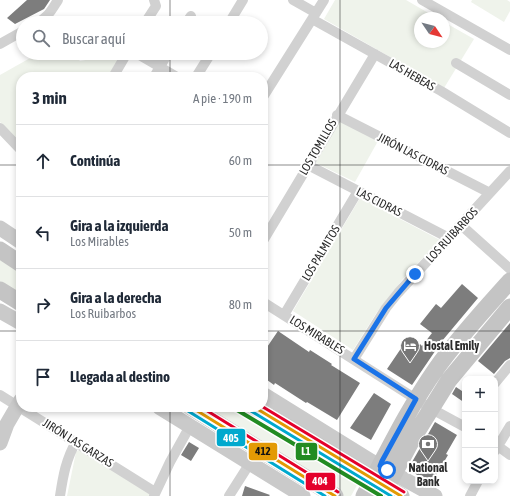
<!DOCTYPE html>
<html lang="es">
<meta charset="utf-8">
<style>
body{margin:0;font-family:"Asap Condensed",sans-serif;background:#f2f2f3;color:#1f2937}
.controls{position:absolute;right:12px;bottom:12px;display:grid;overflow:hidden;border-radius:8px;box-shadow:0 2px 6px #0003}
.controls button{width:36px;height:36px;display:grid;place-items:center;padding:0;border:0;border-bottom:1px solid #e0e1e3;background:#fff;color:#1f2937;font:20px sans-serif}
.compass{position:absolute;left:414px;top:12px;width:36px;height:36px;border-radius:50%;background:#fff;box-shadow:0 2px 6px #0003;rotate:125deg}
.stop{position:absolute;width:12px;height:12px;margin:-9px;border:3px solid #1a73e8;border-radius:50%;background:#fff}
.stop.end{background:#1a73e8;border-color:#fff;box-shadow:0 1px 4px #0008}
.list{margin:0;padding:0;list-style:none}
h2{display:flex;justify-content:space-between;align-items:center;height:52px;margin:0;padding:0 16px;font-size:17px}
h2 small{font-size:13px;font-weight:400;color:#747a83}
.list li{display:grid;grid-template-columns:26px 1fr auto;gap:12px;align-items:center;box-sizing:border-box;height:72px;padding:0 16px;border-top:1px solid #e0e1e3}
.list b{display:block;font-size:15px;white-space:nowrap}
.list p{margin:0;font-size:13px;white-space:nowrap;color:#747a83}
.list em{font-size:13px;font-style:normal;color:#747a83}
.icon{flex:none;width:22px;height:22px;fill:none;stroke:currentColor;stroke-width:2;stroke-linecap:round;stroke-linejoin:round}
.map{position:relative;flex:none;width:510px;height:496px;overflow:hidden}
.search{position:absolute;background:#fff;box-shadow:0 2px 6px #0003;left:16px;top:16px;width:252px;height:44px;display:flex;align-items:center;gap:10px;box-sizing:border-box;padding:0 14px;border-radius:22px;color:#747a83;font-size:15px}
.panel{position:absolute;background:#fff;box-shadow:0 2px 6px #0003;left:16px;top:72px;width:252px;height:340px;border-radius:16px}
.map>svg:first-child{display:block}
.green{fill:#eff3eb}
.building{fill:#7d7d7d}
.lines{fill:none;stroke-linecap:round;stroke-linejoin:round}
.street{stroke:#d1d1d1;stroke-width:10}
.secondary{stroke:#cacaca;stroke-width:15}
.primary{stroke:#c4c4c4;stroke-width:17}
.bus-1-casing{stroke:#fff;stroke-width:6}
.bus-2-casing{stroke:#fff;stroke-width:6}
.bus-3-casing{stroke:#fff;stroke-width:6}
.bus-1{stroke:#e39a04;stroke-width:3}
.bus-2{stroke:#00a9ce;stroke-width:3}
.bus-3{stroke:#e4002b;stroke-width:3}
.metro-1-casing{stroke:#fff;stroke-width:7}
.metro-1{stroke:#228b22;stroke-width:4}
.route{stroke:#1a73e8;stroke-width:5}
.grid{fill:none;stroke:#2c2c2c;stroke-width:1;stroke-opacity:0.55}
.labels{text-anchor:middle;stroke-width:4;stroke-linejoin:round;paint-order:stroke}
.street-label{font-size:12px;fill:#2c2c2c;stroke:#fff}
.poi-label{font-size:12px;font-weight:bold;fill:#2c2c2c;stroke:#fff;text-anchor:start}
.line-badge{stroke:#fff;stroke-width:1.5}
.badge-label{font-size:11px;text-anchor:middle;font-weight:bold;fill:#fff}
.pale-badge-label{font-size:11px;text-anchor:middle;font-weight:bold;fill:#111}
</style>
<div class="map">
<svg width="510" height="496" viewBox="0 0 510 496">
<rect width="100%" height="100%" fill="#fff"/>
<!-- green -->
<path class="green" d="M 335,0 L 406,0 L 437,18 L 420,18 L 420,42 L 444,42 L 444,22 L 474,39 L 444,88 L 324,19 Z
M 472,0 L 507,0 L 510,2 L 510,11 L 504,22 L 471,2 Z
M 39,53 L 72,53 L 80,61 L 103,57 L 113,53 L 120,56 L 108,77 L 21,77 L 21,145 L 0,122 L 0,75 Z
M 338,120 L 378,141 L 355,182 L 314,162 Z
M 360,198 L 440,240 L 403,279 L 377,312 L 353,350 L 293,311 Z
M 0,258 L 21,271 L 21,297 L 0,284 Z
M 199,407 L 245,407 L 361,478 L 351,496 L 344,496 Z
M 79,450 L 151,494 L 150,496 L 67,496 L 76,452 Z"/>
<!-- building -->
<path class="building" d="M 27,0 L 50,0 L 44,9 L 15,24 L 7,18 Z
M 462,284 L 478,298 L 442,341 L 412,385 L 387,369 L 404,344 L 415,351 L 420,344 L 422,346 L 432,333 L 420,324 L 436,304 L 441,308 Z
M 510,323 L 510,358 L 505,361 L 494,374 L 478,361 Z
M 278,331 L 309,352 L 310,350 L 332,364 L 331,365 L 360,383 L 337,420 L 307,402 L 306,403 L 275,383 L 274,385 L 263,377 L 263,353 Z
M 456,387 L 465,393 L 465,403 L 452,394 Z
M 374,393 L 391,404 L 371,440 L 350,428 Z
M 435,422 L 457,435 L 446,454 L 448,455 L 431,484 L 408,469 Z
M 189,442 L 199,448 L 191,461 L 181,455 Z
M 245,486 L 270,495 L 269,496 L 242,496 Z"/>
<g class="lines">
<!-- street -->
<path class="street" d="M 293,0 L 316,13
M 422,0 L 510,50
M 312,19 L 441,91 L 510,133
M 37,23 C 49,16 51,11 58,0
M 145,23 L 156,6 L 154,0
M 186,23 L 191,16
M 229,23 L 243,0
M 0,44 L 23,31
M 136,53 L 177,77
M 456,63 L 510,95
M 113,77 L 127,53
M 154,77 L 168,53
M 196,77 L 211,53
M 263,97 L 324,0
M 337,115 L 490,193
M 0,128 L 21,150
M 308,165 L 449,238
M 461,225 L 510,269
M 263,241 L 375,54
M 263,302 L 430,408 L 465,427
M 284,315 L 358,191
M 354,359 L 386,308 L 398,293 L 510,171
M 495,383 L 510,365
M 0,395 L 155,492
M 495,444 L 510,455
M 495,451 L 510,426
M 60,496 C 63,476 66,459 76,442
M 154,496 L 170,462 L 190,426
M 229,496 L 250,463
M 470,496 L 478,481"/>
<!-- secondary -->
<path class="secondary" d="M 0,228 L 21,242
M 0,311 L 21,323
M 263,394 L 371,461 L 435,496
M 159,407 L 303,496
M 0,443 L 7,424 L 21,400"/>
<!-- primary -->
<path class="primary" d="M 0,250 L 21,264
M 0,290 L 21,303
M 191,407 L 335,496
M 254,407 L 401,496
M 364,496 C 387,453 408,409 436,369 C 458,338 484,310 510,281
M 382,496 L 413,438 L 449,380 L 510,307"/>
<defs>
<path id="bus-1" d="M 191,407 L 335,496
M 254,407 L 401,496"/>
<path id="bus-2" d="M 188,411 L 325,496
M 251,411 L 391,496"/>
<path id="bus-3" d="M 201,407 L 338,492
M 263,407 L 404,492"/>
</defs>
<!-- bus-1 casing -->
<use href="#bus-1" class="bus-1-casing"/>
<!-- bus-2 casing -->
<use href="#bus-2" class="bus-2-casing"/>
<!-- bus-3 casing -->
<use href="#bus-3" class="bus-3-casing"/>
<!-- bus-1 -->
<use href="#bus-1" class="bus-1"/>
<!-- bus-2 -->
<use href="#bus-2" class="bus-2"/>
<!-- bus-3 -->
<use href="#bus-3" class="bus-3"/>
<defs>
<path id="metro-1" d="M 232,407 L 381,496"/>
</defs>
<!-- metro-1 casing -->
<use href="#metro-1" class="metro-1-casing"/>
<!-- metro-1 -->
<use href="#metro-1" class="metro-1"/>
</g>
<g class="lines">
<!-- route -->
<path class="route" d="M 387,470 L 380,466 L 382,461 L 416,399 L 354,359 L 386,308 L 415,274"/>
</g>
<!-- grid -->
<path class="grid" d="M 170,0 L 170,23M 340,0 L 340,496M 170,53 L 170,77M 0,165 L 21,165M 263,165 L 510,165M 0,331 L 21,331M 263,331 L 510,331M 170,407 L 170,496"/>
<!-- icons -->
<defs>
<symbol id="hotel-pin" viewBox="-11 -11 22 30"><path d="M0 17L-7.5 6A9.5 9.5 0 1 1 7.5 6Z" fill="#767676" stroke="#fff"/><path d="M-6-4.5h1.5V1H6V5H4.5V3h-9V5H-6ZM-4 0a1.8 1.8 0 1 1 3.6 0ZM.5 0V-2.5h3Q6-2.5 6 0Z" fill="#fff"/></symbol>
<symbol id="bank-pin" viewBox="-11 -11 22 30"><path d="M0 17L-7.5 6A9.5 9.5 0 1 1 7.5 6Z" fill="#767676" stroke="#fff"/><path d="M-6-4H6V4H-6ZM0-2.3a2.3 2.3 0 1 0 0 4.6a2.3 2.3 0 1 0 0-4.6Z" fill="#fff"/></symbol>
</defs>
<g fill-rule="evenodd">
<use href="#hotel-pin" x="399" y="335" width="22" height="30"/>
<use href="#bank-pin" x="417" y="433" width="22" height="30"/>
</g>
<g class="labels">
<!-- street labels -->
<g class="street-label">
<text transform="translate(412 75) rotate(30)" y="4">LAS HEBEAS</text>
<text transform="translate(318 147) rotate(-60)" y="4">LOS TOMILLOS</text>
<text transform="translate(413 154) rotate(27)" y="4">JIRÓN LAS CIDRAS</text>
<text transform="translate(379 202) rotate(27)" y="4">LAS CIDRAS</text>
<text transform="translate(452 235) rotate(-47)" y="4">LOS RUIBARBOS</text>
<text transform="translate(321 253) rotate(-59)" y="4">LOS PALMITOS</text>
<text transform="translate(317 335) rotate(32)" y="4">LOS MIRABLES</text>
<text transform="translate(78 443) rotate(32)" y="4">JIRÓN LAS GARZAS</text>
</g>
<!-- poi labels -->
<g class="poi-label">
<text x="424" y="350">Hostal Emily</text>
<text x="428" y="472" text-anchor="middle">National<tspan x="428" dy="14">Bank</tspan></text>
</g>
</g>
<g class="line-badge">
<rect x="216" y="428" width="30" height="19" rx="4" fill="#00a9ce"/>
<rect x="248" y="442" width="30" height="19" rx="4" fill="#e39a04"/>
<rect x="295" y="442" width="23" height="19" rx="4" fill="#228b22"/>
<rect x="305" y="472" width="31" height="19" rx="4" fill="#e4002b"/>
</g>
<g class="badge-label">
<text x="231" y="442">405</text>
<text x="306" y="455">L1</text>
<text x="320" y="485">404</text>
</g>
<g class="pale-badge-label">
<text x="263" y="455">412</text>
</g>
</svg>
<div class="controls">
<button>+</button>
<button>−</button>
<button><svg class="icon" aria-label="layers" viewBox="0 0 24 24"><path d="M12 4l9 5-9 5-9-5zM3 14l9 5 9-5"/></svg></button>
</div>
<svg class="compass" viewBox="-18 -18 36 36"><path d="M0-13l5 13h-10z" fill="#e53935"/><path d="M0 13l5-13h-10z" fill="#747a83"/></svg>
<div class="stop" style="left:387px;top:470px"></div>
<div class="stop end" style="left:415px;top:274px"></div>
<div class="search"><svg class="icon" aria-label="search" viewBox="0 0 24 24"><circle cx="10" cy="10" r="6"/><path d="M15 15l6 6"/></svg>Buscar aquí</div>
<section class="panel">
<h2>3 min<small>A pie · 190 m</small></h2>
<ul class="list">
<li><svg class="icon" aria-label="ahead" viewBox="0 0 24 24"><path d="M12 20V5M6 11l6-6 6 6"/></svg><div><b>Continúa</b></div><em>60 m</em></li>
<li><svg class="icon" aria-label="left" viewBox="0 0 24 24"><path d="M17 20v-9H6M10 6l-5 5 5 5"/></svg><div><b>Gira a la izquierda</b><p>Los Mirables</p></div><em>50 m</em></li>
<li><svg class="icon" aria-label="right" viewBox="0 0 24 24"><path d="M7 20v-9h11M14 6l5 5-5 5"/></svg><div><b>Gira a la derecha</b><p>Los Ruibarbos</p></div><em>80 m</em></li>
<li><svg class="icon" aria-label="arrive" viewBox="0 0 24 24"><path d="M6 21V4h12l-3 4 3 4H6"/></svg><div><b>Llegada al destino</b></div></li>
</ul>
</section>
</div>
